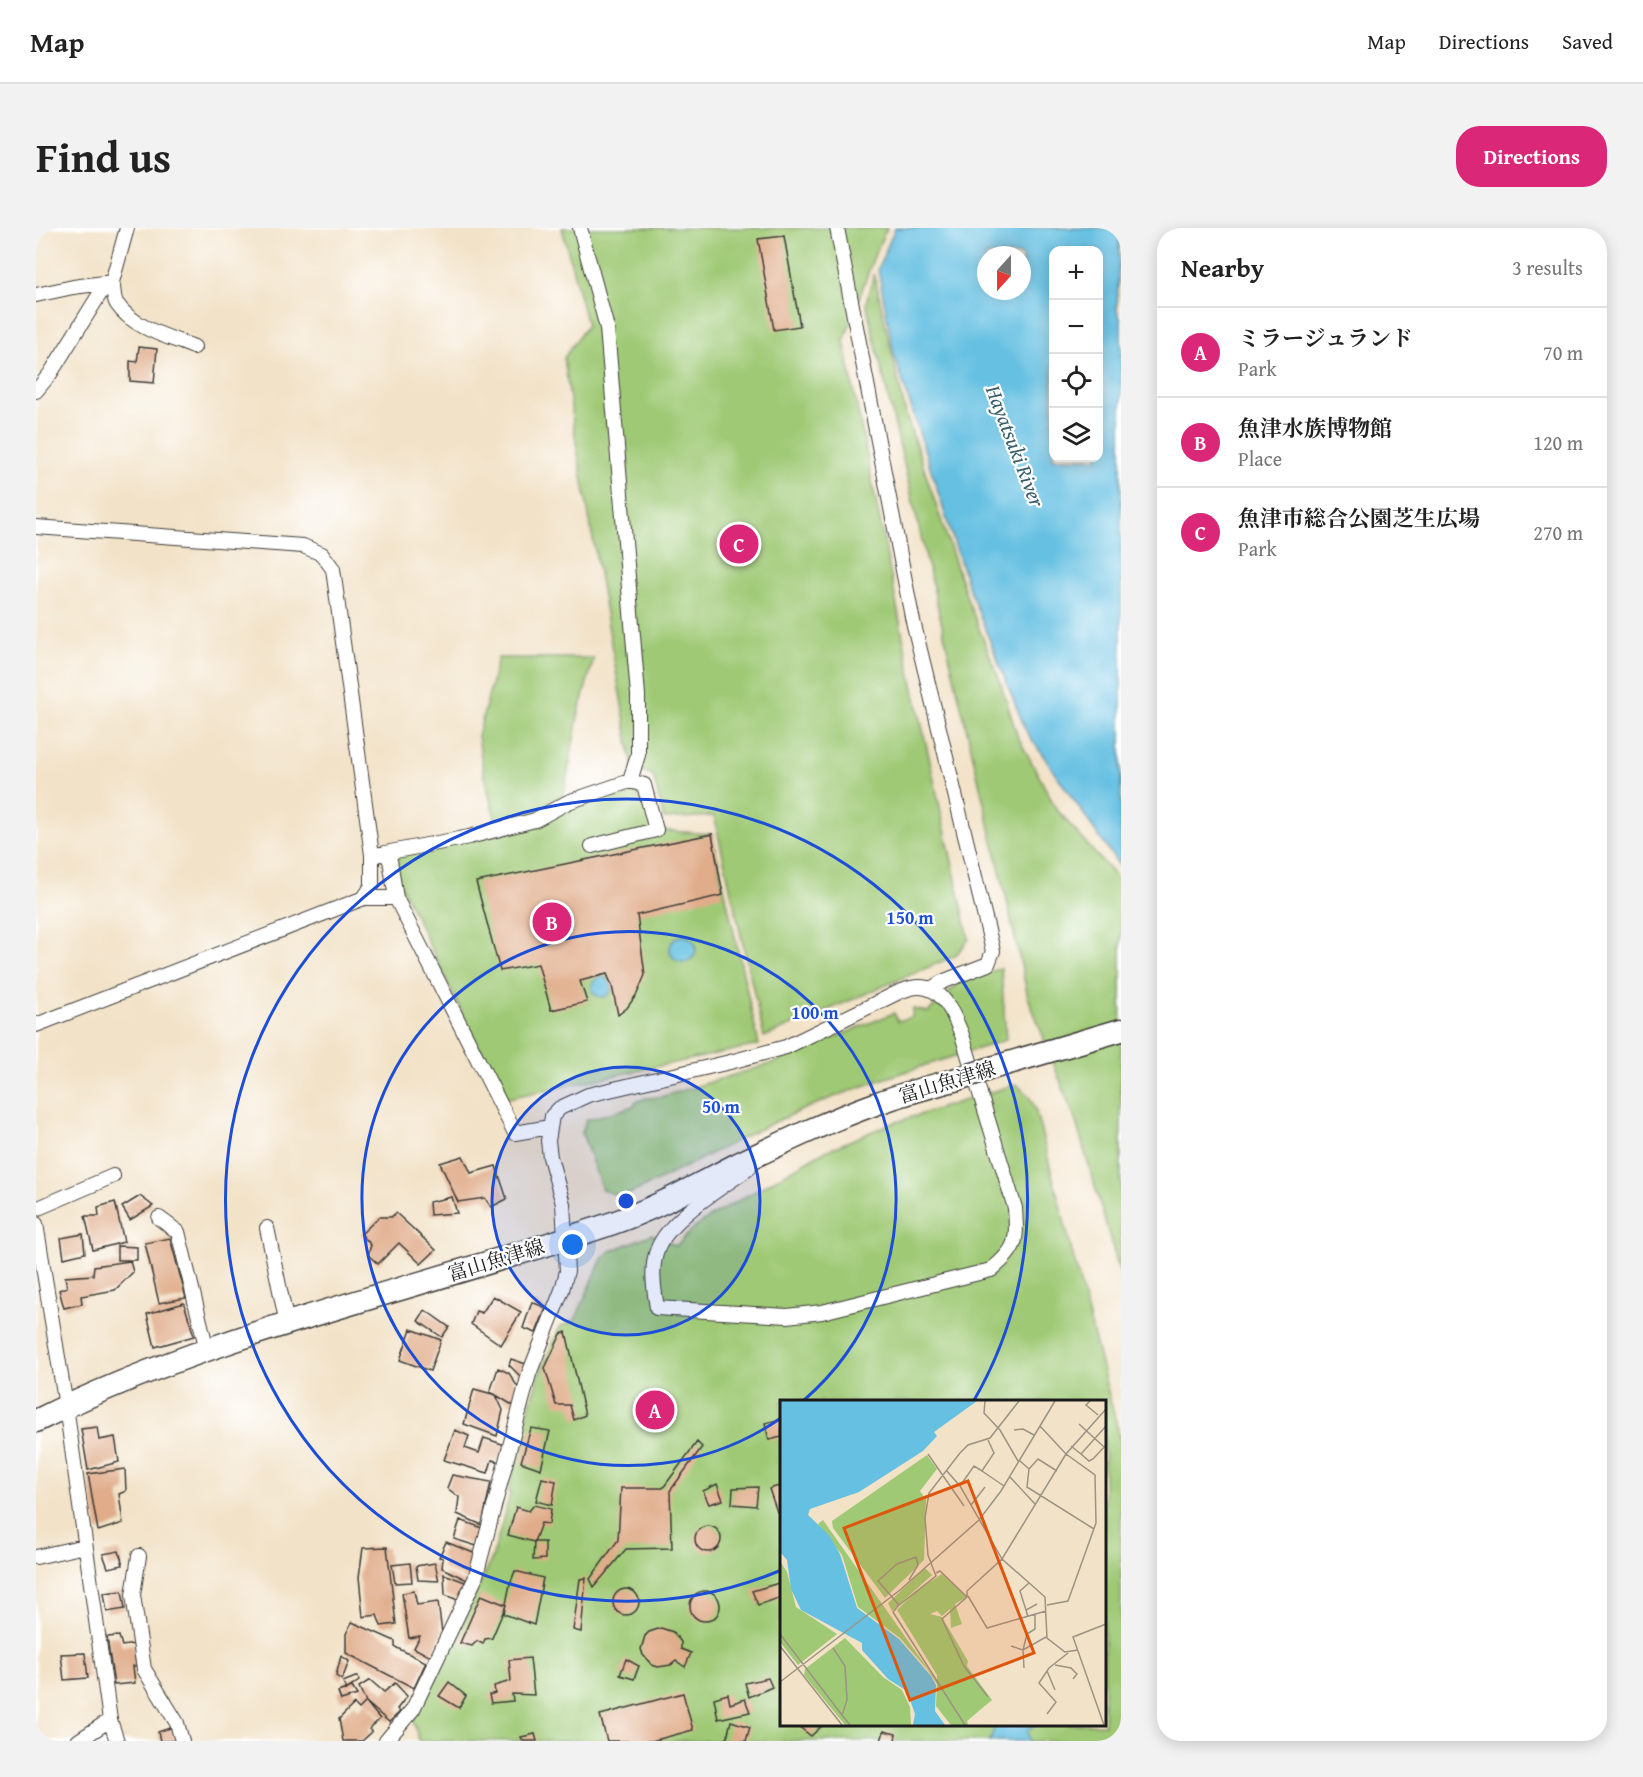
<!DOCTYPE html>
<meta charset="utf-8">
<style>
body{margin:0;font-family:"Gentium Book Plus","Noto Serif JP",serif;background:#f2f2f2;color:#222}
.controls{position:absolute;right:18px;top:18px;display:grid;overflow:hidden;border-radius:12px;box-shadow:0 3px 15px #0003}
.controls button{width:54px;height:54px;display:grid;place-items:center;padding:0;border:0;border-bottom:2px solid #e0e0e0;background:#fff;color:#222;font:30px sans-serif}
.compass{position:absolute;left:941px;top:18px;width:54px;height:54px;border-radius:50%;background:#fff;box-shadow:0 3px 15px #0003;rotate:201deg}
.you{position:absolute;left:537px;top:1017px;width:21px;height:21px;margin:-15px;border:4px solid #fff;border-radius:50%;background:#1a73e8;box-shadow:0 0 0 9px #1a73e833}
.badge{display:grid;place-items:center;width:39px;height:39px;border-radius:50%;background:#db2777;color:#fff;font-size:20px;font-weight:700}
.pin{position:absolute;translate:-50% -50%;border:3px solid #fff;box-shadow:0 2px 6px #0006}
.list{margin:0;padding:0;list-style:none}
h2{display:flex;justify-content:space-between;align-items:center;height:78px;margin:0;padding:0 24px;font-size:26px}
h2 small{font-size:20px;font-weight:400;color:#767676}
.list li{display:grid;grid-template-columns:39px 1fr auto;gap:18px;align-items:center;box-sizing:border-box;height:90px;padding:0 24px;border-top:2px solid #e0e0e0}
.list b{display:block;font-size:22px;white-space:nowrap}
.list p{margin:0;font-size:20px;white-space:nowrap;color:#767676}
.list em{font-size:20px;font-style:normal;color:#767676}
.icon{flex:none;width:33px;height:33px;fill:none;stroke:currentColor;stroke-width:2;stroke-linecap:round;stroke-linejoin:round}
.map{position:relative;flex:none;width:1085px;height:1513px;overflow:hidden;border-radius:24px}
header{display:flex;align-items:center;gap:36px;box-sizing:border-box;height:84px;padding:0 30px;background:#fff;border-bottom:2px solid #e0e0e0}
header strong{font-size:28px}
nav{display:flex;gap:33px;margin-inline-start:auto;font-size:21px}
.intro{display:flex;align-items:center;justify-content:space-between;box-sizing:border-box;height:144px;padding:0 36px}
h1{margin:0;font-size:42px}
.button{padding:15px 27px;border-radius:24px;background:#db2777;color:#fff;font-size:21px;font-weight:700}
main{display:flex;gap:36px;padding:0 36px}
aside{flex:1;background:#fff;border-radius:24px;box-shadow:0 3px 15px #0003}
.map>svg:first-child{display:block}
.green{fill:#9fc975;stroke:#5e7248;stroke-width:1.5;fill-rule:evenodd}
.water{fill:#65c0e2;stroke:#406e7f;stroke-width:1.5;fill-rule:evenodd}
.building{fill:#e0ac89}
.lines{fill:none;stroke-linecap:round;stroke-linejoin:round}
.minor-casing{stroke:#3c3a36;stroke-width:16}
.primary-casing{stroke:#3c3a36;stroke-width:25}
.minor{stroke:#fff;stroke-width:14}
.primary{stroke:#fff;stroke-width:22}
.primary-bridge-casing{stroke:#3c3a36;stroke-width:25;stroke-linecap:butt}
.primary-bridge{stroke:#fff;stroke-width:22}
.ring{fill:none;stroke:#1d4ed8;stroke-width:3}
.labels{text-anchor:middle;stroke-width:4.5;stroke-linejoin:round;paint-order:stroke}
.street-label{font-size:20px;fill:#1c1c1c;stroke:#fff}
.water-label{font-size:21px;font-style:italic;fill:#395e6b;stroke:#fff}
.inset-road{fill:none;stroke:#9c9383;stroke-width:1.5}
.view{fill:#de560d;fill-opacity:0.15;stroke:#de560d;stroke-width:3}
.inset-edge{fill:none;stroke:#1c1c1c;stroke-width:3}
.centre{fill:#1d4ed8;stroke:#fff;stroke-width:3}
.ring-label{font-size:18px;text-anchor:middle;font-weight:bold;fill:#1d4ed8;stroke:#fff;stroke-width:4.5;stroke-linejoin:round;paint-order:stroke}
</style>
<header>
<strong>Map</strong>
<nav><a>Map</a><a>Directions</a><a>Saved</a></nav>
</header>
<div class="intro"><h1>Find us</h1><a class="button">Directions</a></div>
<main>
<div class="map">
<svg width="1085" height="1513" viewBox="0 0 1085 1513">
<rect width="100%" height="100%" fill="#fff"/>
<filter id="ink" filterUnits="userSpaceOnUse"><feTurbulence type="fractalNoise" baseFrequency=".0167" numOctaves="2"/><feDisplacementMap in="SourceGraphic" scale="12" xChannelSelector="R" yChannelSelector="G"/><feConvolveMatrix kernelMatrix="1 2 1 2 8 2 1 2 1" color-interpolation-filters="sRGB"/></filter>
<filter id="wash" filterUnits="userSpaceOnUse"><feTurbulence type="fractalNoise" baseFrequency=".008" numOctaves="4" result="noise"/><feDisplacementMap in="SourceGraphic" scale="24" xChannelSelector="R" yChannelSelector="G"/><feGaussianBlur stdDeviation="1.35" result="paint"/><feColorMatrix in="noise" values="0 0 0 0 0 0 0 0 0 0 0 0 0 0 0 0 0 1.4 0 .05"/><feComposite in="paint" operator="in"/></filter>
<g filter="url(#wash)">
<rect width="100%" height="100%" fill="#f2e2c7"/>
<!-- green -->
<path class="green" d="M 526,0 L 851,0 L 838,28 L 808,113 L 872,434 L 933,711 L 919,728 L 728,809 L 678,588 L 628,591 L 617,547 L 597,540 L 540,214 L 528,130 L 551,97 Z
M 838,46 L 870,187 L 932,373 L 964,453 L 981,507 L 1021,582 L 1085,655 L 1085,1048 L 1040,894 L 992,769 L 969,664 L 830,75 Z
M 462,430 L 558,430 L 543,483 L 528,566 L 497,586 L 461,597 L 448,548 L 442,508 Z
M 594,553 L 620,602 L 676,606 L 723,817 L 468,871 L 349,625 L 459,605 Z
M 965,740 L 970,812 C 896,835 821,857 750,889 C 695,913 642,945 586,969 L 566,962 L 546,905 L 550,892 L 598,878 L 600,874 L 610,870 L 625,869 L 737,835 L 858,785 L 862,793 L 876,789 L 877,781 L 892,784 L 923,755 Z
M 980,856 L 993,868 L 999,880 L 1085,1214 L 1085,1513 L 383,1513 L 377,1491 L 400,1452 L 457,1328 L 474,1266 L 472,1264 L 495,1172 L 503,1147 L 524,1099 L 539,1092 L 566,1031 L 573,1024 L 616,1006 L 640,1018 L 658,1000 L 674,989 L 785,925 L 851,897 ZM 746,1174 L 1068,1174 L 1068,1496 L 746,1496 Z"/>
<!-- water -->
<path class="water" d="M 859,0 L 1084,0 L 1081,82 L 1085,92 L 1085,640 L 990,503 L 932,358 L 858,126 L 842,41 ZM 1017,22 L 1062,22 L 1062,230 L 1017,230 ZM 950,27 L 986,27 L 986,63 L 950,63 Z
M634 721a13 13 0 1 1 26 0a13 13 0 1 1-26 0Z
M556 759a10 10 0 1 1 20 0a10 10 0 1 1-20 0Z
M 959,1497 L 959,1496 L 999,1497 L 991,1503 L 994,1513 L 954,1513 Z"/>
<g id="blocks">
<!-- building -->
<path class="building" d="M 748,8 L 764,98 L 738,102 L 722,11 Z
M 103,119 L 121,121 L 118,155 L 94,153 L 94,133 L 101,134 Z
M 676,606 L 687,667 L 601,687 L 609,747 L 601,766 L 591,780 L 582,787 L 576,758 L 571,746 L 544,753 L 551,774 L 515,782 L 502,736 L 464,743 L 440,654 Z
M 427,928 L 435,945 L 460,938 L 471,971 L 455,979 L 449,970 L 422,974 L 404,935 Z
M 104,968 L 117,978 L 94,992 L 86,979 Z
M 416,969 L 421,985 L 394,987 L 393,974 Z
M 79,974 L 88,1014 L 57,1022 L 49,988 L 63,988 L 62,979 Z
M 360,985 L 400,1022 L 385,1036 L 363,1015 L 342,1036 L 332,1027 L 335,1017 L 325,1006 L 343,989 L 355,989 Z
M 47,1006 L 49,1025 L 28,1030 L 25,1010 Z
M 134,1010 L 150,1070 L 123,1075 L 109,1015 Z
M 81,1018 L 101,1019 L 101,1032 L 81,1032 Z
M 94,1033 L 97,1044 L 79,1062 L 45,1068 L 46,1076 L 28,1080 L 23,1062 L 31,1059 L 29,1049 L 57,1047 L 58,1038 Z
M 457,1068 L 485,1084 L 465,1117 L 435,1096 L 440,1083 L 446,1085 Z
M 496,1074 L 510,1080 L 500,1105 L 487,1100 Z
M 148,1075 L 158,1108 L 119,1119 L 111,1086 Z
M 389,1082 L 413,1099 L 406,1109 L 382,1093 Z
M 375,1101 L 405,1112 L 394,1143 L 364,1132 Z
M 530,1104 L 549,1187 L 538,1192 L 534,1177 L 520,1177 L 509,1140 L 525,1106 Z
M 475,1131 L 490,1136 L 485,1149 L 473,1137 Z
M 462,1140 L 473,1145 L 483,1161 L 478,1178 L 460,1167 L 467,1182 L 461,1208 L 428,1196 L 438,1161 L 460,1167 L 454,1164 Z
M 746,1191 L 746,1209 L 733,1212 L 729,1195 Z
M 61,1199 L 63,1212 L 79,1209 L 83,1234 L 52,1242 L 45,1201 Z
M 495,1200 L 514,1203 L 505,1241 L 485,1234 Z
M 419,1202 L 433,1208 L 429,1220 L 443,1225 L 448,1210 L 469,1217 L 464,1234 L 456,1232 L 452,1245 L 408,1232 Z
M 661,1214 L 666,1219 L 634,1263 L 636,1320 L 590,1321 L 558,1359 L 554,1351 L 582,1312 L 585,1260 L 627,1260 Z
M 89,1241 L 90,1263 L 83,1266 L 87,1295 L 62,1303 L 52,1246 Z
M 416,1247 L 455,1254 L 446,1297 L 421,1286 L 423,1269 L 411,1260 Z
M 506,1250 L 520,1253 L 516,1277 L 500,1273 Z
M 681,1256 L 687,1272 L 673,1276 L 667,1263 Z
M 746,1257 L 746,1283 L 741,1284 L 733,1261 Z
M 722,1259 L 720,1278 L 696,1276 L 697,1260 Z
M 498,1277 L 515,1281 L 513,1296 L 505,1295 L 498,1314 L 509,1314 L 509,1331 L 497,1332 L 498,1314 L 472,1307 L 480,1279 L 493,1283 Z
M 424,1292 L 449,1301 L 444,1319 L 418,1311 Z
M659 1311a13 13 0 1 1 26 0a13 13 0 1 1-26 0Z
M 410,1314 L 440,1326 L 431,1352 L 406,1340 L 407,1330 L 403,1329 Z
M 351,1319 L 360,1396 L 345,1398 L 341,1387 L 327,1389 L 323,1349 L 327,1320 Z
M 83,1323 L 87,1337 L 72,1340 L 67,1326 Z
M 374,1335 L 376,1354 L 359,1355 L 356,1337 Z
M 399,1335 L 403,1353 L 382,1352 L 380,1338 Z
M 479,1343 L 507,1350 L 498,1397 L 468,1386 L 474,1356 Z
M 408,1346 L 429,1354 L 422,1372 L 409,1367 Z
M 550,1350 L 545,1404 L 537,1402 L 544,1351 Z
M 746,1354 L 746,1369 L 722,1377 L 716,1363 Z
M577 1374a13 13 0 1 1 26 0a13 13 0 1 1-26 0Z
M 86,1363 L 89,1381 L 71,1384 L 68,1365 Z
M 378,1363 L 381,1377 L 402,1374 L 406,1405 L 395,1429 L 378,1420 L 384,1408 L 373,1410 L 366,1365 Z
M654 1378a15 15 0 1 1 30 0a15 15 0 1 1-30 0Z
M 445,1367 L 470,1377 L 456,1410 L 449,1411 L 447,1416 L 441,1413 L 436,1418 L 424,1415 Z
M 316,1394 L 359,1413 L 359,1419 L 390,1434 L 378,1460 L 310,1425 L 310,1406 Z
M 625,1400 L 637,1404 L 645,1414 L 645,1421 L 655,1425 L 649,1439 L 640,1433 L 635,1437 L 622,1439 L 616,1437 L 607,1427 L 605,1421 L 609,1408 L 613,1404 Z
M 83,1408 L 86,1418 L 98,1416 L 100,1438 L 97,1438 L 99,1455 L 78,1457 L 71,1409 Z
M 49,1425 L 52,1450 L 28,1452 L 25,1426 Z
M 305,1428 L 313,1433 L 306,1452 L 300,1448 Z
M 494,1430 L 498,1467 L 476,1466 L 477,1473 L 455,1475 L 453,1467 L 459,1465 L 458,1458 L 475,1453 L 473,1432 Z
M 590,1431 L 603,1438 L 598,1451 L 584,1447 Z
M 322,1448 L 323,1453 L 310,1462 L 307,1454 Z
M 732,1450 L 736,1459 L 713,1469 L 709,1455 Z
M 334,1452 L 348,1464 L 359,1455 L 371,1468 L 361,1481 L 364,1484 L 353,1494 L 330,1474 L 344,1491 L 333,1501 L 336,1504 L 326,1513 L 307,1513 L 303,1491 L 318,1476 L 323,1481 L 330,1474 L 323,1459 Z
M 413,1454 L 430,1468 L 423,1480 L 403,1468 Z
M 316,1459 L 321,1467 L 305,1472 L 302,1464 Z
M 647,1465 L 657,1502 L 616,1513 L 571,1513 L 564,1487 Z
M 692,1466 L 694,1476 L 709,1471 L 714,1484 L 682,1491 L 678,1470 Z
M 695,1493 L 714,1499 L 710,1513 L 690,1513 Z
M 764,1496 L 788,1496 L 775,1508 L 762,1498 Z
M 137,1499 L 141,1513 L 124,1513 L 122,1504 Z
M 848,1503 L 860,1506 L 859,1513 L 845,1513 Z
M 499,1506 L 501,1513 L 487,1513 L 485,1509 Z"/>
</g>
</g>
<g filter="url(#ink)">
<use href="#blocks" fill-opacity="0" stroke="#3c3a36" stroke-width="1.5"/>
<g class="lines">
<defs>
<path id="minor" d="M 801,0 L 876,389 L 957,723 L 952,736 L 906,754 L 895,761
M 0,67 L 37,59 L 76,54 C 78,60 77,71 81,76 C 97,100 133,109 158,119
M 0,163 L 14,146 L 65,64 L 76,54 L 91,0
M 0,299 L 267,318 L 286,326 L 297,341 L 336,627
M 556,618 L 620,602 L 608,557 L 594,553
M 328,670 L 360,670
M 0,797 L 328,670 L 336,658 L 336,627 L 345,626
M 514,899 L 479,905 L 360,670 L 354,632 L 349,625 L 433,609 L 499,592 L 532,574 L 594,553 L 602,527 L 602,467 L 571,100 L 544,0
M 0,981 L 77,948
M 123,990 L 142,1004 L 171,1122
M 0,996 L 30,1178 L 74,1492 L 81,1513
M 231,1000 L 251,1096
M 103,1328 L 97,1367 L 108,1441 L 141,1495 L 146,1513
M 0,1329 L 49,1318
M 42,1513 L 74,1492
M 350,1513 L 377,1481 L 439,1351 L 493,1146 L 526,1062 L 531,1043 L 527,976 L 514,929 L 512,913 L 516,888 L 524,880 L 552,867 L 694,834 L 750,819 L 863,764 C 869,762 876,759 882,759 C 908,758 918,788 926,807 L 979,980 C 981,1013 982,1020 955,1042 L 786,1084 L 751,1088 L 621,1080 C 618,1061 614,1039 622,1020 C 634,990 687,959 713,940"/>
<path id="primary" d="M 959,839 L 1085,802
M 0,1193 C 182,1102 385,1061 577,995 C 621,980 661,957 702,936 C 748,914 794,892 842,875 C 866,866 893,859 918,852"/>
</defs>
<!-- minor casing -->
<use href="#minor" class="minor-casing"/>
<!-- primary casing -->
<use href="#primary" class="primary-casing"/>
<!-- minor -->
<use href="#minor" class="minor"/>
<!-- primary -->
<use href="#primary" class="primary"/>
<defs>
<path id="primary-bridge" d="M 918,852 L 959,839"/>
</defs>
<!-- primary-bridge casing -->
<use href="#primary-bridge" class="primary-bridge-casing"/>
<!-- primary-bridge -->
<use href="#primary-bridge" class="primary-bridge"/>
</g>
</g>
<!-- distance rings -->
<circle cx="590" cy="973" r="134" fill="#1d4ed8" fill-opacity=".12"/>
<g class="ring">
<circle cx="590" cy="973" r="134"/>
<path d="M745 1190A267 267 0 1 1 767 1173"/>
<path d="M743 1343A401 401 0 1 1 937 1174"/>
</g>
<g class="labels">
<!-- street labels -->
<g class="street-label">
<text transform="translate(911 854) rotate(-17)" y="7">富山魚津線</text>
<text transform="translate(460 1032) rotate(-17)" y="7">富山魚津線</text>
</g>
<!-- water labels -->
<g class="water-label">
<text transform="translate(979 218) rotate(69)" y="7">Hayatsuki River</text>
</g>
</g>
<!-- overview -->
<g transform="translate(744 1172)">
<rect width="326" height="326" fill="#f2e2c7"/>
<path d="M 147,55 L 157,69 L 140,91 L 146,100 L 144,160 L 105,198 L 53,128 L 52,121 ZM 43,120 L 157,282 L 157,275 L 117,210 L 136,191 L 162,174 L 187,197 L 175,204 L 182,224 L 171,228 L 170,209 L 162,216 L 157,211 L 150,214 L 162,217 L 188,261 L 187,266 L 212,300 L 187,321 L 188,325 L 171,325 L 156,306 L 157,284 L 147,269 L 120,238 L 78,207 L 62,155 L 38,124 ZM 0,161 L 7,172 L 16,207 L 57,234 L 18,265 L 0,242 ZM 145,168 L 152,175 L 112,211 L 108,203 ZM 65,238 L 103,277 L 122,290 L 130,307 L 131,325 L 65,325 L 24,275 L 25,269 Z" fill="#9fc975"/>
<path d="M 0,1 L 197,1 L 154,32 L 157,36 L 143,51 L 79,92 L 30,109 L 28,115 L 49,135 L 60,154 L 77,208 L 119,239 L 151,276 L 156,285 L 155,311 L 165,325 L 133,325 L 135,314 L 127,291 L 108,279 L 82,250 L 82,243 L 21,210 L 11,189 L 7,160 L 0,152 Z" fill="#65c0e2"/>
<path class="inset-road" d="M 205,1 L 204,13 L 220,30 L 238,61M 310,1 L 306,5 L 318,15M 299,24 L 324,47M 234,30 L 243,29 L 254,35M 291,46 L 301,54 L 326,26M 148,54 L 184,106M 301,54 L 309,61 L 313,59 L 326,45M 239,60 L 249,69 L 247,87 L 314,129M 249,69 L 258,59 L 277,71M 166,70 L 180,86 L 222,159 L 265,197 L 267,238 L 285,252 L 298,250M 202,71 L 224,86M 230,77 L 255,104M 180,86 L 194,66 L 202,71 L 214,53 L 208,40M 191,105 L 205,87M 156,173 L 160,171 L 187,197 L 162,219 L 184,266 L 208,297M 129,180 L 138,165 L 136,157 L 117,164 L 98,181 L 119,205 L 156,176 L 148,155 L 145,118 L 149,93 L 180,53 L 188,45 L 210,38 L 239,1M 188,196 L 207,228 L 266,211M 187,197 L 187,191 L 222,159 L 286,54 L 260,26M 119,205 L 113,212 L 185,325M 267,205 L 288,201 L 316,123 L 315,75 L 286,54 L 326,9M 246,210 L 240,191 L 249,183M 248,217 L 246,210 L 257,204M 0,234 L 62,315M 0,246 L 18,269M 231,246 L 243,250 L 266,237M 53,248 L 65,266 L 67,300 L 62,315 L 70,325M 275,265 L 291,268 L 297,274 L 293,279M 244,268 L 243,250 L 247,234 L 255,229 L 255,214M 18,269 L 62,325M 267,271 L 275,290M 0,282 L 120,190 L 199,120 L 221,91 L 275,1M 267,314 L 276,302 L 259,283 L 269,268 L 288,253M 324,325 L 293,237 L 326,224"/>
<path class="view" d="M 188,81 L 254,253 L 130,300 L 64,128 Z"/>
<rect width="326" height="326" class="inset-edge"/>
</g>
<circle cx="590" cy="973" r="9" class="centre"/>
<g class="ring-label">
<text x="874" y="696">150 m</text>
<text x="779" y="791">100 m</text>
<text x="685" y="885">50 m</text>
</g>
</svg>
<div class="controls">
<button>+</button>
<button>−</button>
<button><svg class="icon" aria-label="locate" viewBox="0 0 24 24"><circle cx="12" cy="12" r="6"/><path d="M12 2v4M12 18v4M2 12h4M18 12h4"/></svg></button>
<button><svg class="icon" aria-label="layers" viewBox="0 0 24 24"><path d="M12 4l9 5-9 5-9-5zM3 14l9 5 9-5"/></svg></button>
</div>
<svg class="compass" viewBox="-18 -18 36 36"><path d="M0-13l5 13h-10z" fill="#e53935"/><path d="M0 13l5-13h-10z" fill="#767676"/></svg>
<div class="you"></div>
<div class="pin badge" style="left:619px;top:1182px">A</div>
<div class="pin badge" style="left:516px;top:694px">B</div>
<div class="pin badge" style="left:703px;top:316px">C</div>
</div>
<aside>
<h2>Nearby<small>3 results</small></h2>
<ul class="list">
<li><span class="badge">A</span><div><b>ミラージュランド</b><p>Park</p></div><em>70 m</em></li>
<li><span class="badge">B</span><div><b>魚津水族博物館</b><p>Place</p></div><em>120 m</em></li>
<li><span class="badge">C</span><div><b>魚津市総合公園芝生広場</b><p>Park</p></div><em>270 m</em></li>
</ul>
</aside>
</main>
